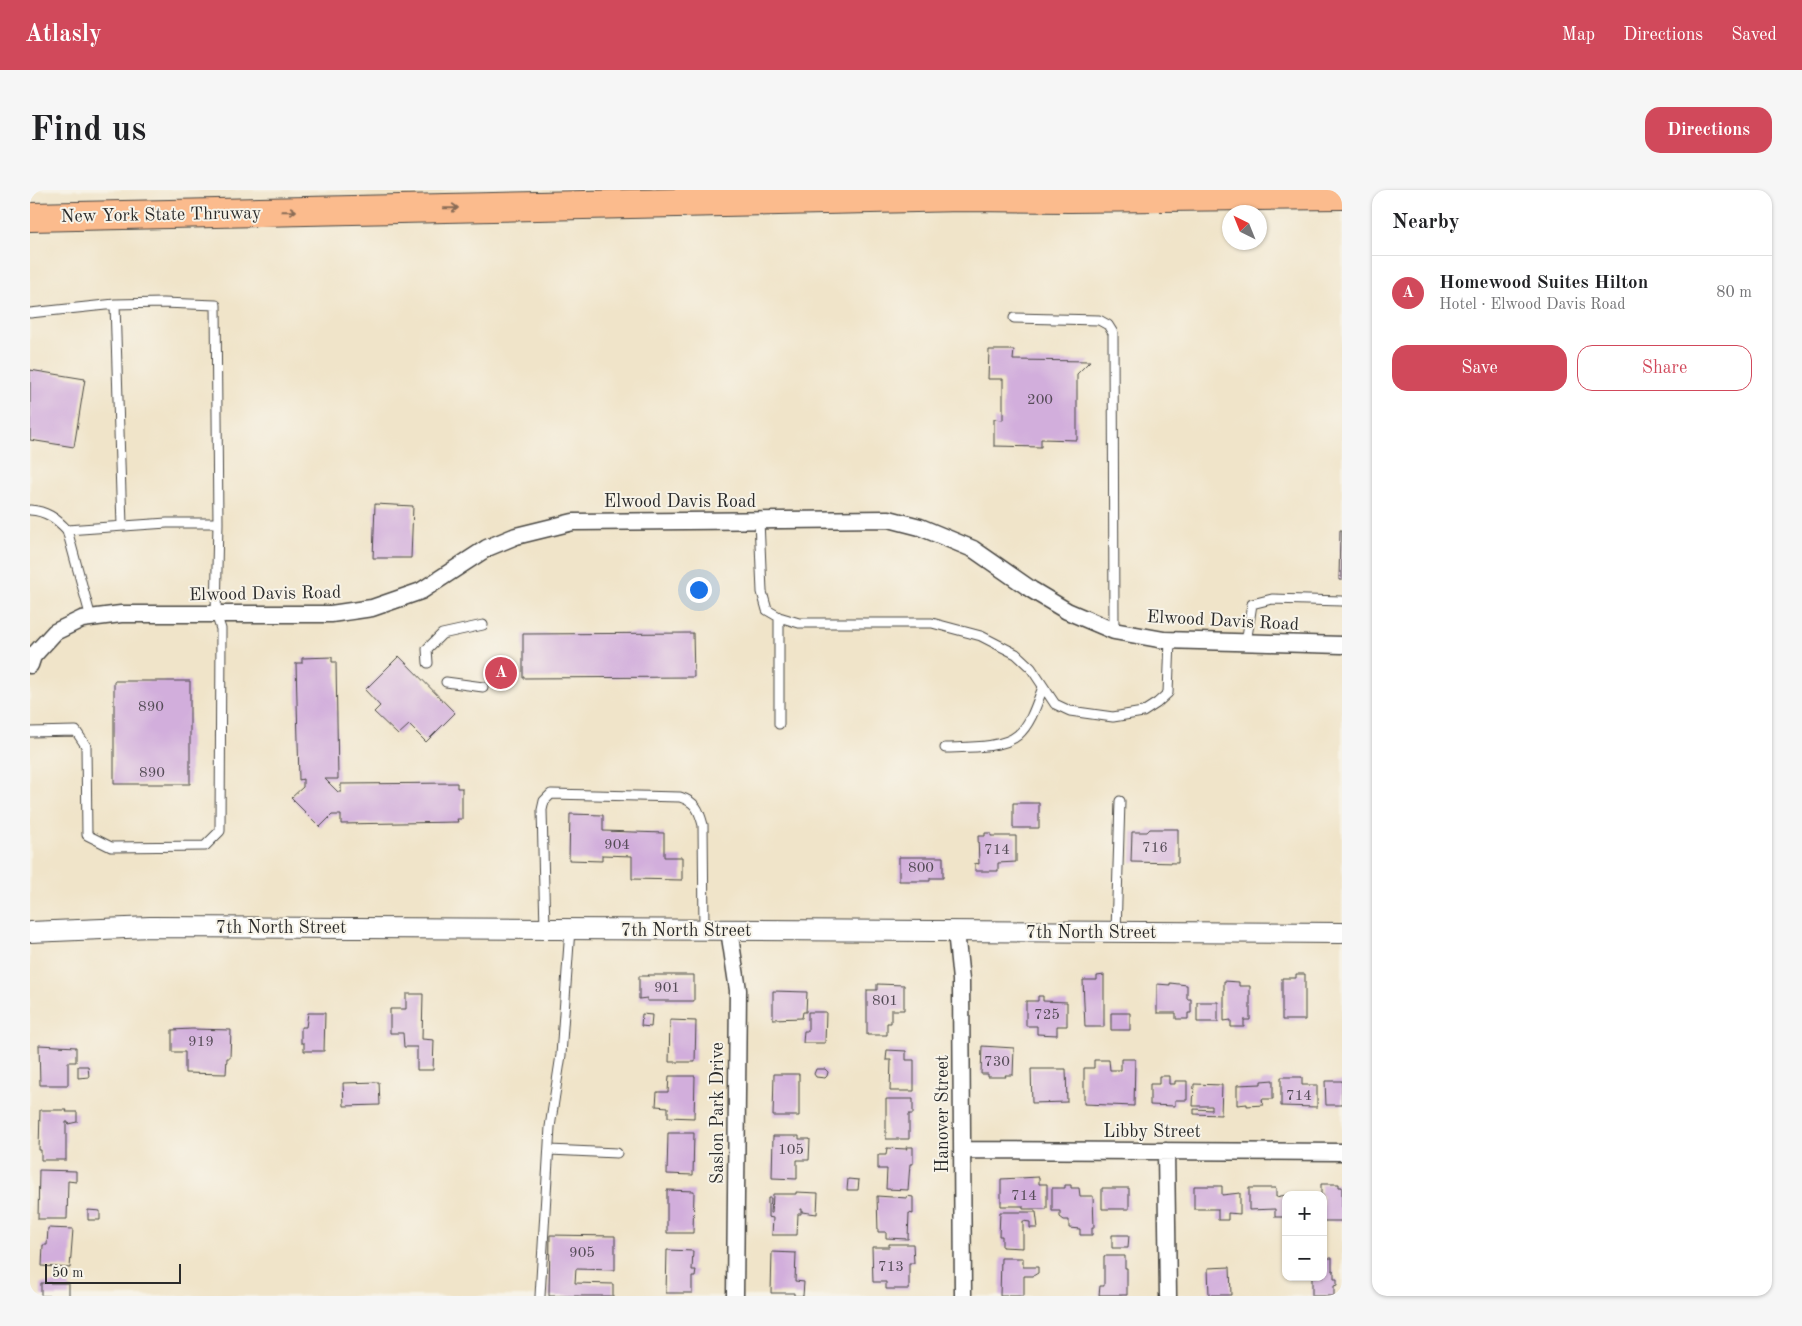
<!DOCTYPE html>
<meta charset="utf-8">
<style>
body{margin:0;font-family:"Old Standard TT",serif;background:#f6f6f6;color:#202124}
.controls{position:absolute;right:15px;bottom:15px;display:grid;overflow:hidden;border-radius:10px;box-shadow:0 1px 4px #0004}
.controls button{width:45px;height:45px;display:grid;place-items:center;padding:0;border:0;border-bottom:1px solid #e0e0e0;background:#fff;color:#202124;font:25px sans-serif}
.compass{position:absolute;left:1192px;top:15px;width:45px;height:45px;border-radius:50%;background:#fff;box-shadow:0 1px 4px #0004;rotate:317deg}
.scale{position:absolute;left:15px;bottom:12px;width:136px;box-sizing:border-box;padding-left:5px;border:2px solid #2b2b2b;border-top:0;font-size:14px;line-height:18px;white-space:nowrap;color:#2b2b2b;-webkit-text-stroke:4px #f7f3e8;paint-order:stroke}
.you{position:absolute;left:668px;top:399px;width:18px;height:18px;margin:-12px;border:4px solid #fff;border-radius:50%;background:#1a73e8;box-shadow:0 0 0 8px #1a73e833}
.badge{display:grid;place-items:center;width:32px;height:32px;border-radius:50%;background:#d1495b;color:#fff;font-size:16px;font-weight:700}
.pin{position:absolute;translate:-50% -50%;border:2px solid #fff;box-shadow:0 1px 5px #0006}
.list{margin:0;padding:0;list-style:none}
h2{display:flex;justify-content:space-between;align-items:center;height:65px;margin:0;padding:0 20px;font-size:21px}
h2 small{font-size:16px;font-weight:400;color:#757577}
.list li{display:grid;grid-template-columns:32px 1fr auto;gap:15px;align-items:center;box-sizing:border-box;height:75px;padding:0 20px;border-top:1px solid #e0e0e0}
.list b{display:block;font-size:19px;white-space:nowrap}
.list p{margin:0;font-size:16px;white-space:nowrap;color:#757577}
.list em{font-size:16px;font-style:normal;color:#757577}
.actions{display:flex;gap:10px;padding:15px 20px}
.actions a{flex:1;padding:11px 0;border:1px solid #d1495b;border-radius:15px;text-align:center;font-size:18px;color:#d1495b}
.actions .main{background:#d1495b;color:#fff}
.map{position:relative;flex:none;width:1312px;height:1106px;overflow:hidden;border-radius:15px}
header{display:flex;align-items:center;gap:30px;box-sizing:border-box;height:70px;padding:0 25px;background:#d1495b;color:#fff}
header strong{font-size:24px}
nav{display:flex;gap:28px;margin-inline-start:auto;font-size:18px}
.intro{display:flex;align-items:center;justify-content:space-between;box-sizing:border-box;height:120px;padding:0 30px}
h1{margin:0;font-size:35px}
.button{padding:12px 22px;border-radius:15px;background:#d1495b;color:#fff;font-size:18px;font-weight:700}
main{display:flex;gap:30px;padding:0 30px}
aside{flex:1;background:#fff;border-radius:15px;box-shadow:0 1px 4px #0004}
.map>svg:first-child{display:block}
.building{fill:#d2aedc}
.lines{fill:none;stroke-linecap:round;stroke-linejoin:round}
.service-casing{stroke:#494743;stroke-width:11}
.minor-casing{stroke:#494743;stroke-width:19}
.tertiary-casing{stroke:#494743;stroke-width:22}
.motorway-casing{stroke:#494743;stroke-width:30}
.service{stroke:#fff;stroke-width:9}
.minor{stroke:#fff;stroke-width:16}
.tertiary{stroke:#fff;stroke-width:20}
.motorway{stroke:#fbbb8d;stroke-width:28}
.oneway{stroke:#896c57}
.labels{text-anchor:middle;stroke-width:4;stroke-linejoin:round;paint-order:stroke}
.number-label{font-size:15px;fill:#554c57}
.street-label{font-size:18px;fill:#2b2b2b;stroke:#f7f3e8}
</style>
<header>
<strong>Atlasly</strong>
<nav><a>Map</a><a>Directions</a><a>Saved</a></nav>
</header>
<div class="intro"><h1>Find us</h1><a class="button">Directions</a></div>
<main>
<div class="map">
<svg width="1312" height="1106" viewBox="0 0 1312 1106">
<rect width="100%" height="100%" fill="#f7f3e8"/>
<filter id="ink" filterUnits="userSpaceOnUse"><feTurbulence type="fractalNoise" baseFrequency=".02" numOctaves="2"/><feDisplacementMap in="SourceGraphic" scale="10" xChannelSelector="R" yChannelSelector="G"/><feConvolveMatrix kernelMatrix="1 2 1 2 8 2 1 2 1" color-interpolation-filters="sRGB"/></filter>
<filter id="wash" filterUnits="userSpaceOnUse"><feTurbulence type="fractalNoise" baseFrequency=".0096" numOctaves="4" result="noise"/><feDisplacementMap in="SourceGraphic" scale="20" xChannelSelector="R" yChannelSelector="G"/><feGaussianBlur stdDeviation="1.12" result="paint"/><feColorMatrix in="noise" values="0 0 0 0 0 0 0 0 0 0 0 0 0 0 0 0 0 1.4 0 .05"/><feComposite in="paint" operator="in"/></filter>
<g filter="url(#wash)">
<rect width="100%" height="100%" fill="#f0e4c9"/>
<g id="blocks">
<!-- building -->
<path class="building" d="M 959,160 L 984,160 L 983,170 L 1060,171 L 1047,184 L 1047,250 L 1011,249 L 1011,257 L 964,256 L 964,229 L 973,230 L 973,189 L 958,189 Z
M 0,180 L 55,189 L 44,257 L 0,250 Z
M 345,314 L 383,316 L 381,368 L 343,368 Z
M 1310,340 L 1312,340 L 1312,390 L 1309,390 Z
M 663,443 L 664,487 L 493,488 L 493,444 Z
M 369,466 L 425,523 L 396,552 L 379,535 L 368,545 L 344,522 L 350,516 L 335,500 Z
M 302,467 L 302,472 L 306,472 L 308,589 L 295,589 L 308,602 L 311,602 L 311,594 L 427,593 L 427,598 L 432,598 L 432,629 L 427,629 L 428,632 L 311,634 L 311,625 L 302,625 L 290,637 L 261,608 L 273,597 L 273,589 L 269,590 L 266,473 L 272,473 L 272,468 Z
M 84,491 L 160,491 L 160,594 L 84,594 Z
M 983,613 L 1009,613 L 1009,638 L 983,638 Z
M 540,624 L 573,625 L 573,641 L 634,643 L 634,667 L 652,667 L 652,690 L 602,689 L 602,666 L 572,665 L 572,671 L 539,670 Z
M 1120,639 L 1148,639 L 1148,673 L 1101,672 L 1102,642 L 1117,642 Z
M 955,643 L 961,643 L 961,646 L 986,646 L 986,672 L 968,673 L 968,681 L 945,681 L 945,673 L 949,674 L 948,646 L 955,646 Z
M 869,667 L 913,667 L 913,688 L 900,688 L 900,691 L 869,691 Z
M 1266,784 L 1275,784 L 1275,830 L 1252,830 L 1252,788 L 1266,788 Z
M 618,785 L 664,785 L 664,811 L 617,811 L 617,808 L 609,809 L 609,786 L 619,786 Z
M 1074,785 L 1074,837 L 1055,837 L 1053,790 L 1067,790 L 1067,786 Z
M 1194,791 L 1209,792 L 1209,796 L 1220,796 L 1220,830 L 1214,830 L 1214,837 L 1201,837 L 1201,830 L 1194,831 Z
M 1140,793 L 1157,795 L 1157,809 L 1161,809 L 1161,823 L 1158,823 L 1158,829 L 1146,829 L 1146,823 L 1127,823 L 1127,794 L 1140,795 Z
M 847,794 L 874,795 L 874,820 L 861,820 L 861,833 L 857,833 L 857,845 L 837,845 L 837,800 L 847,800 Z
M 743,801 L 777,802 L 776,822 L 773,822 L 772,828 L 743,829 Z
M 376,804 L 393,804 L 392,849 L 404,850 L 403,880 L 387,880 L 387,857 L 374,857 L 373,843 L 360,843 L 360,819 L 376,819 Z
M 1008,806 L 1013,806 L 1013,811 L 1037,812 L 1037,836 L 1027,836 L 1027,845 L 1007,844 L 1007,836 L 996,836 L 996,811 L 1008,811 Z
M 1167,812 L 1188,812 L 1188,832 L 1167,832 Z
M 778,822 L 796,822 L 795,853 L 773,853 L 774,841 L 778,841 Z
M 278,823 L 295,823 L 294,861 L 274,861 L 274,853 L 271,853 L 271,837 L 276,837 Z
M 1081,823 L 1100,823 L 1100,840 L 1081,840 Z
M 612,824 L 622,825 L 621,837 L 611,836 Z
M 640,830 L 666,831 L 665,872 L 639,872 Z
M 162,839 L 201,840 L 200,868 L 197,868 L 196,884 L 155,883 L 155,862 L 142,862 L 142,840 Z
M 9,855 L 46,857 L 46,872 L 38,872 L 38,895 L 10,895 Z
M 952,856 L 984,858 L 983,885 L 975,885 L 976,887 L 958,887 L 958,884 L 951,884 Z
M 857,860 L 876,861 L 876,870 L 884,870 L 884,901 L 860,901 L 861,870 L 856,870 Z
M 1091,869 L 1105,869 L 1104,916 L 1054,914 L 1054,878 L 1064,878 L 1064,870 L 1079,870 L 1080,880 L 1091,880 Z
M 48,876 L 58,876 L 59,887 L 48,888 Z
M 786,879 L 795,879 L 798,882 L 797,886 L 795,888 L 786,887 L 784,884 Z
M 1001,879 L 1036,879 L 1037,912 L 1002,913 Z
M 744,884 L 769,884 L 769,926 L 743,926 Z
M 639,886 L 665,886 L 664,928 L 638,927 L 638,917 L 626,916 L 627,902 L 638,902 Z
M 1129,886 L 1139,886 L 1139,894 L 1145,894 L 1145,891 L 1157,891 L 1157,910 L 1145,910 L 1145,916 L 1120,915 L 1120,894 L 1129,894 Z
M 1251,887 L 1272,887 L 1272,895 L 1287,895 L 1287,917 L 1251,916 Z
M 1243,890 L 1243,909 L 1232,909 L 1233,915 L 1217,916 L 1217,914 L 1207,915 L 1207,895 L 1231,894 L 1231,891 Z
M 1295,891 L 1312,891 L 1312,915 L 1296,915 Z
M 349,892 L 350,915 L 314,916 L 313,893 Z
M 1164,894 L 1192,895 L 1191,925 L 1164,924 L 1164,919 L 1182,920 L 1182,916 L 1163,916 Z
M 856,909 L 883,909 L 883,924 L 879,924 L 879,949 L 856,949 Z
M 10,920 L 37,920 L 36,922 L 47,922 L 47,932 L 38,934 L 38,932 L 36,932 L 36,970 L 11,970 L 11,960 L 9,960 Z
M 638,943 L 664,943 L 663,985 L 637,984 Z
M 743,946 L 769,946 L 769,949 L 780,949 L 779,970 L 767,970 L 767,989 L 742,988 Z
M 876,957 L 883,957 L 883,974 L 880,974 L 878,1000 L 856,999 L 857,979 L 848,979 L 848,965 L 856,965 L 857,958 L 877,959 Z
M 9,980 L 46,981 L 46,992 L 38,991 L 37,1029 L 8,1029 Z
M 1009,987 L 1009,994 L 1017,994 L 1017,1019 L 993,1019 L 993,1016 L 971,1016 L 971,989 Z
M 818,989 L 829,990 L 828,1000 L 817,1000 Z
M 1291,994 L 1309,994 L 1309,997 L 1312,997 L 1312,1031 L 1293,1031 L 1293,1005 L 1291,1005 Z
M 1035,995 L 1041,995 L 1041,998 L 1049,998 L 1050,1006 L 1063,1006 L 1064,1038 L 1062,1038 L 1062,1045 L 1050,1045 L 1050,1039 L 1039,1038 L 1039,1030 L 1034,1030 L 1030,1027 L 1030,1021 L 1022,1021 L 1022,998 L 1035,998 Z
M 1164,996 L 1192,996 L 1192,1005 L 1210,1003 L 1210,1024 L 1198,1023 L 1198,1030 L 1188,1030 L 1188,1019 L 1164,1019 Z
M 1072,998 L 1099,998 L 1099,1019 L 1072,1019 Z
M 1219,998 L 1246,998 L 1246,1007 L 1256,1005 L 1256,1027 L 1245,1027 L 1245,1019 L 1219,1020 Z
M 637,1000 L 664,1001 L 663,1043 L 637,1043 Z
M 766,1002 L 788,1003 L 787,1024 L 772,1022 L 772,1019 L 771,1019 L 771,1024 L 768,1024 L 767,1045 L 742,1045 L 743,1028 L 738,1027 L 738,1008 L 741,1008 L 740,1023 L 742,1023 L 743,1004 L 766,1004 Z
M 847,1006 L 877,1008 L 877,1006 L 883,1007 L 883,1024 L 879,1023 L 878,1049 L 856,1048 L 856,1042 L 848,1042 Z
M 58,1020 L 70,1021 L 70,1030 L 58,1030 Z
M 970,1022 L 1006,1022 L 1008,1038 L 1000,1038 L 1000,1032 L 993,1031 L 993,1058 L 972,1057 L 972,1046 L 969,1046 Z
M 18,1038 L 43,1039 L 40,1078 L 12,1076 L 13,1055 L 17,1055 Z
M 520,1045 L 585,1046 L 585,1080 L 546,1079 L 545,1093 L 583,1094 L 583,1106 L 519,1106 Z
M 1082,1045 L 1099,1045 L 1098,1058 L 1082,1058 Z
M 859,1054 L 883,1054 L 884,1073 L 879,1073 L 879,1099 L 856,1099 L 856,1092 L 843,1092 L 842,1057 L 859,1057 Z
M 637,1060 L 663,1061 L 662,1080 L 666,1080 L 665,1087 L 662,1087 L 662,1103 L 636,1103 Z
M 742,1062 L 766,1063 L 765,1091 L 774,1092 L 773,1106 L 764,1106 L 764,1103 L 741,1103 Z
M 1074,1066 L 1095,1066 L 1095,1078 L 1097,1078 L 1097,1105 L 1069,1105 L 1070,1096 L 1074,1096 Z
M 971,1068 L 993,1068 L 993,1077 L 1008,1077 L 1008,1083 L 1003,1086 L 994,1086 L 994,1106 L 970,1106 Z
M 1293,1068 L 1302,1068 L 1302,1080 L 1304,1081 L 1304,1089 L 1307,1089 L 1307,1095 L 1304,1096 L 1304,1106 L 1282,1106 L 1282,1087 L 1293,1087 Z
M 1200,1077 L 1201,1105 L 1179,1105 L 1178,1078 Z
M 11,1093 L 39,1093 L 39,1106 L 11,1106 Z"/>
</g>
</g>
<g filter="url(#ink)">
<use href="#blocks" fill-opacity="0" stroke="#494743" stroke-width="1"/>
<g class="lines">
<defs>
<path id="service" d="M 0,123 L 85,114
M 984,128 L 1069,130 L 1078,135 L 1083,143 L 1084,441
M 0,320 C 16,321 26,328 37,340 L 61,428
M 729,330 L 732,402 L 737,420 L 749,427 L 769,433 L 902,433 L 951,446 L 986,464 L 1001,478 L 1025,514 L 1040,521 L 1083,527 L 1113,522 L 1127,513 L 1138,503 L 1140,450
M 92,336 L 85,114 L 133,113 L 186,115 L 188,333
M 749,427 L 749,534
M 1216,453 L 1222,414 L 1242,409 L 1312,411
M 398,473 L 397,459 L 412,444 L 453,435
M 416,492 L 453,497
M 0,542 L 46,541 L 56,556 L 57,645 L 81,657 L 175,656 L 190,641 L 191,439 L 186,424 L 188,333 L 137,333 L 37,340
M 915,558 C 935,557 972,559 988,545 C 1001,534 1007,513 1013,497
M 515,739 L 512,620 L 514,611 L 521,604 L 650,607 C 666,612 669,620 673,635 L 674,740
M 1086,742 L 1090,611
M 519,960 L 587,963
M 510,1106 L 520,937 L 531,865 L 540,739"/>
<path id="minor" d="M 0,475 L 3,466 L 25,442 L 52,429 L 91,424 L 301,424 L 342,418 L 391,401 L 457,358 L 486,346 L 543,332 L 859,329 L 890,337 L 943,359 L 1002,400 L 1037,421 L 1084,441 L 1134,450 L 1312,455
M 699,740 L 708,800 L 705,1106
M 926,741 L 931,790 L 933,1106
M 933,960 L 1312,962
M 1136,961 L 1138,1106"/>
<path id="tertiary" d="M 0,742 L 120,737 L 1312,743"/>
<path id="motorway" d="M 0,27 L 932,7 L 1040,8 L 1312,5"/>
</defs>
<!-- service casing -->
<use href="#service" class="service-casing"/>
<!-- minor casing -->
<use href="#minor" class="minor-casing"/>
<!-- tertiary casing -->
<use href="#tertiary" class="tertiary-casing"/>
<!-- motorway casing -->
<use href="#motorway" class="motorway-casing"/>
<!-- service -->
<use href="#service" class="service"/>
<!-- minor -->
<use href="#minor" class="minor"/>
<!-- tertiary -->
<use href="#tertiary" class="tertiary"/>
<!-- motorway -->
<use href="#motorway" class="motorway"/>
</g>
<!-- one-way arrows -->
<defs><path id="oneway-shaft" d="M-6 0H5M1.5-3L5.5 0L1.5 3" fill="none" stroke-width="1.6" stroke-linecap="round" stroke-linejoin="round" transform="scale(1.25)"/></defs>
<g class="oneway">
<use href="#oneway-shaft" transform="translate(421 18) rotate(-1)"/>
<use href="#oneway-shaft" transform="translate(259 21) rotate(-1)"/>
</g>
</g>
<g class="labels">
<!-- number labels -->
<g class="number-label">
<text x="1010" y="214">200</text>
<text x="121" y="521">890</text>
<text x="122" y="587">890</text>
<text x="587" y="659">904</text>
<text x="1125" y="662">716</text>
<text x="967" y="664">714</text>
<text x="891" y="682">800</text>
<text x="637" y="802">901</text>
<text x="855" y="815">801</text>
<text x="1017" y="829">725</text>
<text x="171" y="856">919</text>
<text x="967" y="876">730</text>
<text x="1269" y="910">714</text>
<text x="761" y="964">105</text>
<text x="994" y="1010">714</text>
<text x="552" y="1067">905</text>
<text x="861" y="1081">713</text>
</g>
<!-- street labels -->
<g class="street-label">
<text transform="translate(131 24) rotate(-1)" y="6">New York State Thruway</text>
<text x="650" y="317">Elwood Davis Road</text>
<text transform="translate(235 403) rotate(-1)" y="6">Elwood Davis Road</text>
<text transform="translate(1193 430) rotate(3)" y="6">Elwood Davis Road</text>
<text x="251" y="743">7th North Street</text>
<text x="656" y="746">7th North Street</text>
<text x="1061" y="748">7th North Street</text>
<text transform="translate(687 923) rotate(-90)" y="6">Saslon Park Drive</text>
<text transform="translate(912 924) rotate(-90)" y="6">Hanover Street</text>
<text x="1122" y="947">Libby Street</text>
</g>
</g>
</svg>
<div class="controls">
<button>+</button>
<button>−</button>
</div>
<svg class="compass" viewBox="-18 -18 36 36"><path d="M0-13l5 13h-10z" fill="#e53935"/><path d="M0 13l5-13h-10z" fill="#757577"/></svg>
<div class="scale">50 m</div>
<div class="you"></div>
<div class="pin badge" style="left:471px;top:483px">A</div>
</div>
<aside>
<h2>Nearby<small></small></h2>
<ul class="list">
<li><span class="badge">A</span><div><b>Homewood Suites Hilton</b><p>Hotel · Elwood Davis Road</p></div><em>80 m</em></li>
</ul>
<div class="actions"><a class="main">Save</a><a>Share</a></div>
</aside>
</main>
